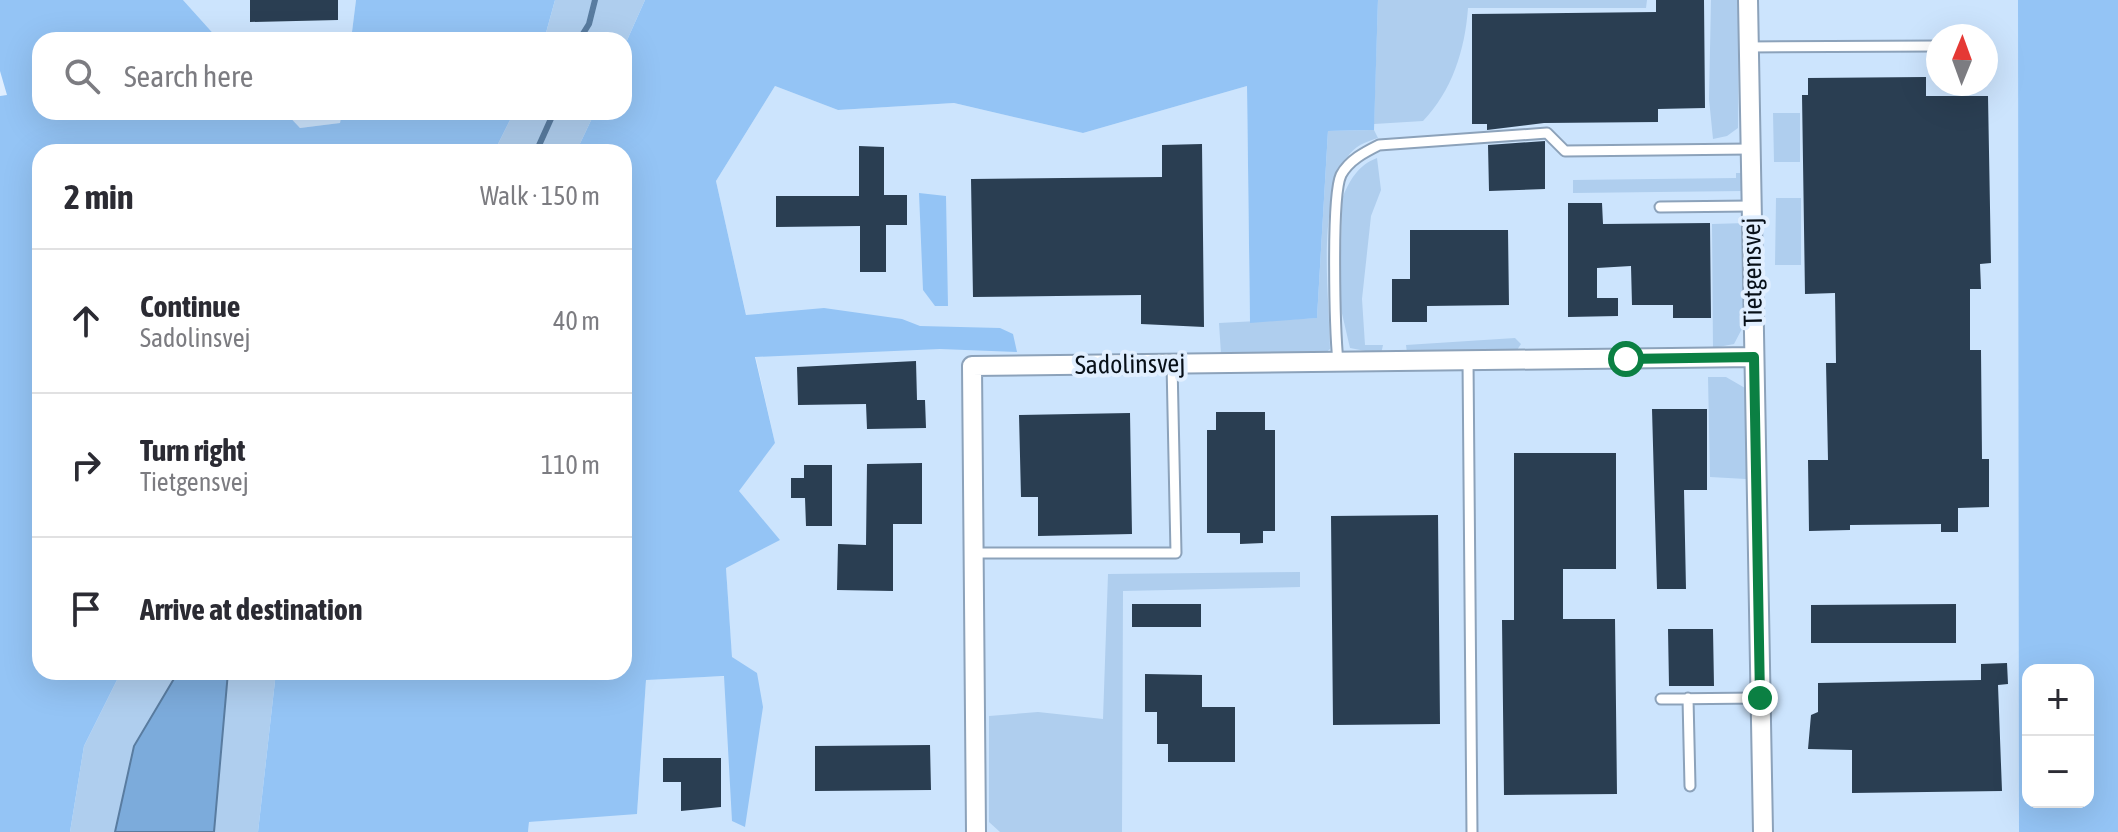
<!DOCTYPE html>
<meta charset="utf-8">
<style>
body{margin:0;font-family:"Asap Condensed",sans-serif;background:#f7f7f7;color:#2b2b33}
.controls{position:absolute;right:24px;bottom:24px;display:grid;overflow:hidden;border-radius:16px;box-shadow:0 8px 32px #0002}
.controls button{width:72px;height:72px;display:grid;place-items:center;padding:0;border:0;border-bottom:2px solid #e1e1e2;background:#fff;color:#2b2b33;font:40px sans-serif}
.compass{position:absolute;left:1926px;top:24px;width:72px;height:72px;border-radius:50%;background:#fff;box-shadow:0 8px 32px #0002;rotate:1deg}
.stop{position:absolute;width:24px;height:24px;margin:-18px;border:6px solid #0b8043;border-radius:50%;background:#fff}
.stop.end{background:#0b8043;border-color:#fff;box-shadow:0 2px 8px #0008}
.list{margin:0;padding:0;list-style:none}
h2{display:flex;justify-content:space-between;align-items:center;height:104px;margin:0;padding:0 32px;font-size:34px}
h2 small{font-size:26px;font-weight:400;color:#7c7c81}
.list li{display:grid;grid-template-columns:52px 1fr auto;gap:24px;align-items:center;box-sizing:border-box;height:144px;padding:0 32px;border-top:2px solid #e1e1e2}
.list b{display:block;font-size:30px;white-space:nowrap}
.list p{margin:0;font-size:26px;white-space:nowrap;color:#7c7c81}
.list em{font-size:26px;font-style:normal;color:#7c7c81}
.icon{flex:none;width:44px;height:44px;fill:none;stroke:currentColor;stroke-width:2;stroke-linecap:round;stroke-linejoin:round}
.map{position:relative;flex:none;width:2118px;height:832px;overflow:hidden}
.search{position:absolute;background:#fff;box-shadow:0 8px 32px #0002;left:32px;top:32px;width:600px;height:88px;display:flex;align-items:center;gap:20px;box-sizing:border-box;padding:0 28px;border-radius:24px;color:#7c7c81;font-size:30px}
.panel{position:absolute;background:#fff;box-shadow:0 8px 32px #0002;left:32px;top:144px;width:600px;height:536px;border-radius:24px}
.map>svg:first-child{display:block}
.built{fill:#cce4fd;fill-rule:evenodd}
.green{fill:#afceee}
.forest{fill:#94c4f5;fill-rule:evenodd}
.water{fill:#7cabdb;stroke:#597ca0;stroke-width:2}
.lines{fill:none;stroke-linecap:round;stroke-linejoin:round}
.stream{stroke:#597ca0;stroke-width:6}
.building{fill:#2a3e52}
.lane-casing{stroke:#8ca2ba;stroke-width:13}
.street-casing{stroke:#8ca2ba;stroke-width:22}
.lane{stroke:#fff;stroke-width:9}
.street{stroke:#fff;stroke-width:18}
.route{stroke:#0b8043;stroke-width:10}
.labels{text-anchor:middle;stroke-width:8;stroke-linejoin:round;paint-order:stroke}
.street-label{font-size:26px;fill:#081018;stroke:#e1efff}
</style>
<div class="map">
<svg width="2118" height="832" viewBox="0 0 2118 832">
<rect width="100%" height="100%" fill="#e1efff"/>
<!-- built -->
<path class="built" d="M 183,0 L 356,0 L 351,40 L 219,40 Z
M 1378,0 L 2018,0 L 2021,761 L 2035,832 L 528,832 L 529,822 L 637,813 L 646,679 L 733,676 L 726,568 L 738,491 L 775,443 L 716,181 L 775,86 L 838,110 L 954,103 L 1083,133 L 1247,86 L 1250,322 L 1317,317 L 1328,131 L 1373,130 ZM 1938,36 L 1986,36 L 1986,84 L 1938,84 Z
M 285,112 L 342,112 L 340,123 L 300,128 Z"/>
<!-- green -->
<path class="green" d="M 555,0 L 645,0 L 624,47 L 624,40 L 544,40 Z
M 1378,0 L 1647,0 L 1646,8 L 1468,8 C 1465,50 1452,91 1423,121 L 1374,124 Z
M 1711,0 L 1739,0 L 1738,128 L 1727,136 L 1713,139 L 1709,99 Z
M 514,112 L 595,112 L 576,152 L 494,152 Z
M 1773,113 L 1800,113 L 1800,162 L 1774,162 Z
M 1374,130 L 1378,138 C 1365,142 1354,146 1347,158 C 1317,207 1329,292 1330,349 L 1324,354 L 1221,354 L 1219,323 L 1317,318 L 1328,131 Z
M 1377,158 L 1381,190 L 1371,216 L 1362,299 L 1365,345 L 1383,345 L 1381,354 L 1350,348 L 1340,305 L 1342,199 C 1349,181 1358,165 1377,158 Z
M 1736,173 L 1743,173 L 1743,191 L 1573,193 L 1573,180 L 1736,178 Z
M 1776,198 L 1801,198 L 1801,265 L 1775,265 Z
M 1746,223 L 1746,321 L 1734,344 L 1713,348 L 1712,224 Z
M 1515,338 L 1521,344 L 1517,350 L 1407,353 L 1406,345 Z
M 1708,377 L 1726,377 L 1745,388 L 1746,479 L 1710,477 Z
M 1300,572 L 1300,587 L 1123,591 L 1122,832 L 1000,832 L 989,822 L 989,716 L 1038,712 L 1103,719 L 1108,574 Z
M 121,672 L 276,672 L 258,832 L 70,832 L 84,746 Z"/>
<!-- forest -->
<path class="forest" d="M 0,0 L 183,0 L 219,40 L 40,40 L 40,112 L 285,112 L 300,128 L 340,123 L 342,112 L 514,112 L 494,152 L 40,152 L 40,672 L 121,672 L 84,746 L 70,832 L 0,832 L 0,96 L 7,95 L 0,71 Z
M 356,0 L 555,0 L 544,40 L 351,40 Z
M 645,0 L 1378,0 L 1374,130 L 1328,131 L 1317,318 L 1250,323 L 1247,86 L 1083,133 L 954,103 L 838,110 L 775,86 L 716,181 L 746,315 L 824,308 L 902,319 L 920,326 L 1000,328 L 1013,334 L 1017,352 L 940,349 L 755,357 L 775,443 L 739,491 L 780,540 L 726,568 L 732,657 L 757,673 L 763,707 L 745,827 L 732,821 L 724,676 L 646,680 L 637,814 L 529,822 L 528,832 L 258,832 L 276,672 L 624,672 L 624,152 L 576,152 L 595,112 L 624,112 L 624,47 Z
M 2018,0 L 2118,0 L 2118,832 L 2019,832 ZM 2088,670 L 2088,802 L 2028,802 L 2028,670 Z
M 919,193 L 946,196 L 948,306 L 935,306 L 923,290 Z"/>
<!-- water -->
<path class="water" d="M 178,672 L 228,672 L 214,832 L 115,832 L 134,746 Z"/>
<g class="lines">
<!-- stream -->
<path class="stream" d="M 579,40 L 589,24 L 595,0
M 536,152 L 554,112"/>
</g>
<!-- building -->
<path class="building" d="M 250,0 L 338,0 L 338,20 L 250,22 Z
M 1656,0 L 1704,0 L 1705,108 L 1658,109 L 1658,122 L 1544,123 L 1487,130 L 1487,124 L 1472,124 L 1472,14 L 1656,12 Z
M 1926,77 L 1926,96 L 1988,96 L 1991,263 L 1980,264 L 1981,289 L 1970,289 L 1970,350 L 1981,350 L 1982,459 L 1989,459 L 1989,507 L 1958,508 L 1958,532 L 1941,532 L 1941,524 L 1850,525 L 1850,530 L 1809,531 L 1808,460 L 1828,460 L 1826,363 L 1836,363 L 1835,293 L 1805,294 L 1802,95 L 1808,95 L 1808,78 Z
M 1545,141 L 1545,189 L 1489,191 L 1488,145 Z
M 1202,144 L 1204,327 L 1141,324 L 1141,295 L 973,297 L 971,179 L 1162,177 L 1162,145 Z
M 859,146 L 884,147 L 884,195 L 907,195 L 907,225 L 886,225 L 886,272 L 860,272 L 860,226 L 776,227 L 776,196 L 859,196 Z
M 1568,203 L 1602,203 L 1603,224 L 1710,223 L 1711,318 L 1673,318 L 1673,305 L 1632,305 L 1631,266 L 1597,268 L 1597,298 L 1618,298 L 1618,316 L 1568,317 Z
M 1410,230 L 1508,230 L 1509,305 L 1427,306 L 1427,322 L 1392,322 L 1392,279 L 1410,279 Z
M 916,361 L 917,400 L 925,400 L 926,428 L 867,429 L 866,404 L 798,405 L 797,367 Z
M 1652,409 L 1707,409 L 1707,490 L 1684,490 L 1686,589 L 1657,589 Z
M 1216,412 L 1265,412 L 1265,430 L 1275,430 L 1275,531 L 1263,531 L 1263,543 L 1240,544 L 1240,533 L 1207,533 L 1207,430 L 1216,430 Z
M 1130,413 L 1132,534 L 1038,536 L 1038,497 L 1021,497 L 1019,415 Z
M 1514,453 L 1616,453 L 1616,569 L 1563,569 L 1563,619 L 1615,619 L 1617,794 L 1504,795 L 1502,620 L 1514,620 Z
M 922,463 L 922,524 L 893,524 L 893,591 L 837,590 L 838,544 L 866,545 L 867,464 Z
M 804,465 L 832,465 L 832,526 L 806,526 L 805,498 L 791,498 L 791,478 L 804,478 Z
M 1438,515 L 1440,724 L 1333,725 L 1331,516 Z
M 1132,604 L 1201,604 L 1201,627 L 1132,627 Z
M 1956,604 L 1956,643 L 1811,643 L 1811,605 Z
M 1668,629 L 1713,629 L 1714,686 L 1669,686 Z
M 2007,663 L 2008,684 L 1998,685 L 2002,791 L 1852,793 L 1852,750 L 1808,749 L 1811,715 L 1818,712 L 1818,683 L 1981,680 L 1981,664 Z
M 1145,674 L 1202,675 L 1202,707 L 1235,707 L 1235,762 L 1168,762 L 1168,744 L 1157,744 L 1157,712 L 1145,712 Z
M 930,745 L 931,790 L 815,791 L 815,746 Z
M 663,758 L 721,758 L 721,807 L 681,811 L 681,782 L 663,782 Z"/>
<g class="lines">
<defs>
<path id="lane" d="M 1748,47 L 1938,46
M 1660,207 L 1751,206
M 1468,360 L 1472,832
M 1338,362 C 1335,332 1331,197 1341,175 C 1349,160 1365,152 1379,145 L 1547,133 L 1565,151 L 1750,149
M 974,553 L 1176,553 L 1172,363
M 1688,698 L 1690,786
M 1661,699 L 1760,698"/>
<path id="street" d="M 1748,0 L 1763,832
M 976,832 L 972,366 L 1754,357"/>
</defs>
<!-- lane casing -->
<use href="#lane" class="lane-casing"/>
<!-- street casing -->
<use href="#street" class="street-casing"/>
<!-- lane -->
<use href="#lane" class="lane"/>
<!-- street -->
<use href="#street" class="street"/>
</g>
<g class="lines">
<!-- route -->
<path class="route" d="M 1626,359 L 1754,357 L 1760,698"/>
</g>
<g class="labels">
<!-- street labels -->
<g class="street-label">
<text transform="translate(1752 272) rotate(-91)" y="9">Tietgensvej</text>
<text transform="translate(1130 364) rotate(-1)" y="9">Sadolinsvej</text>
</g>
</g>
</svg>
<div class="controls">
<button>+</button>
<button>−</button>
</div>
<svg class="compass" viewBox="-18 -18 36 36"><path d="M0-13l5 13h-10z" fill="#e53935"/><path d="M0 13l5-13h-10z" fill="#7c7c81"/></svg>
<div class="stop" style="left:1626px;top:359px"></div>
<div class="stop end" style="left:1760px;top:698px"></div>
<div class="search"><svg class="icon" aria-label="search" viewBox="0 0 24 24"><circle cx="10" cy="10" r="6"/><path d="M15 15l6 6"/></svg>Search here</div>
<section class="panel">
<h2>2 min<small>Walk · 150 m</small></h2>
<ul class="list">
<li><svg class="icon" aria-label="ahead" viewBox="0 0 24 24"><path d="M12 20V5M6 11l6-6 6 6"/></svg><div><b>Continue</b><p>Sadolinsvej</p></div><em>40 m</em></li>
<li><svg class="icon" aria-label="right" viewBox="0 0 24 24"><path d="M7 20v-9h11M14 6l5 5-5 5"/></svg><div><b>Turn right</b><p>Tietgensvej</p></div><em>110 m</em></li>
<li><svg class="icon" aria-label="arrive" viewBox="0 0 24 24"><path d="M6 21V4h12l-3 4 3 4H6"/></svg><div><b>Arrive at destination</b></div></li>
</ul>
</section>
</div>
